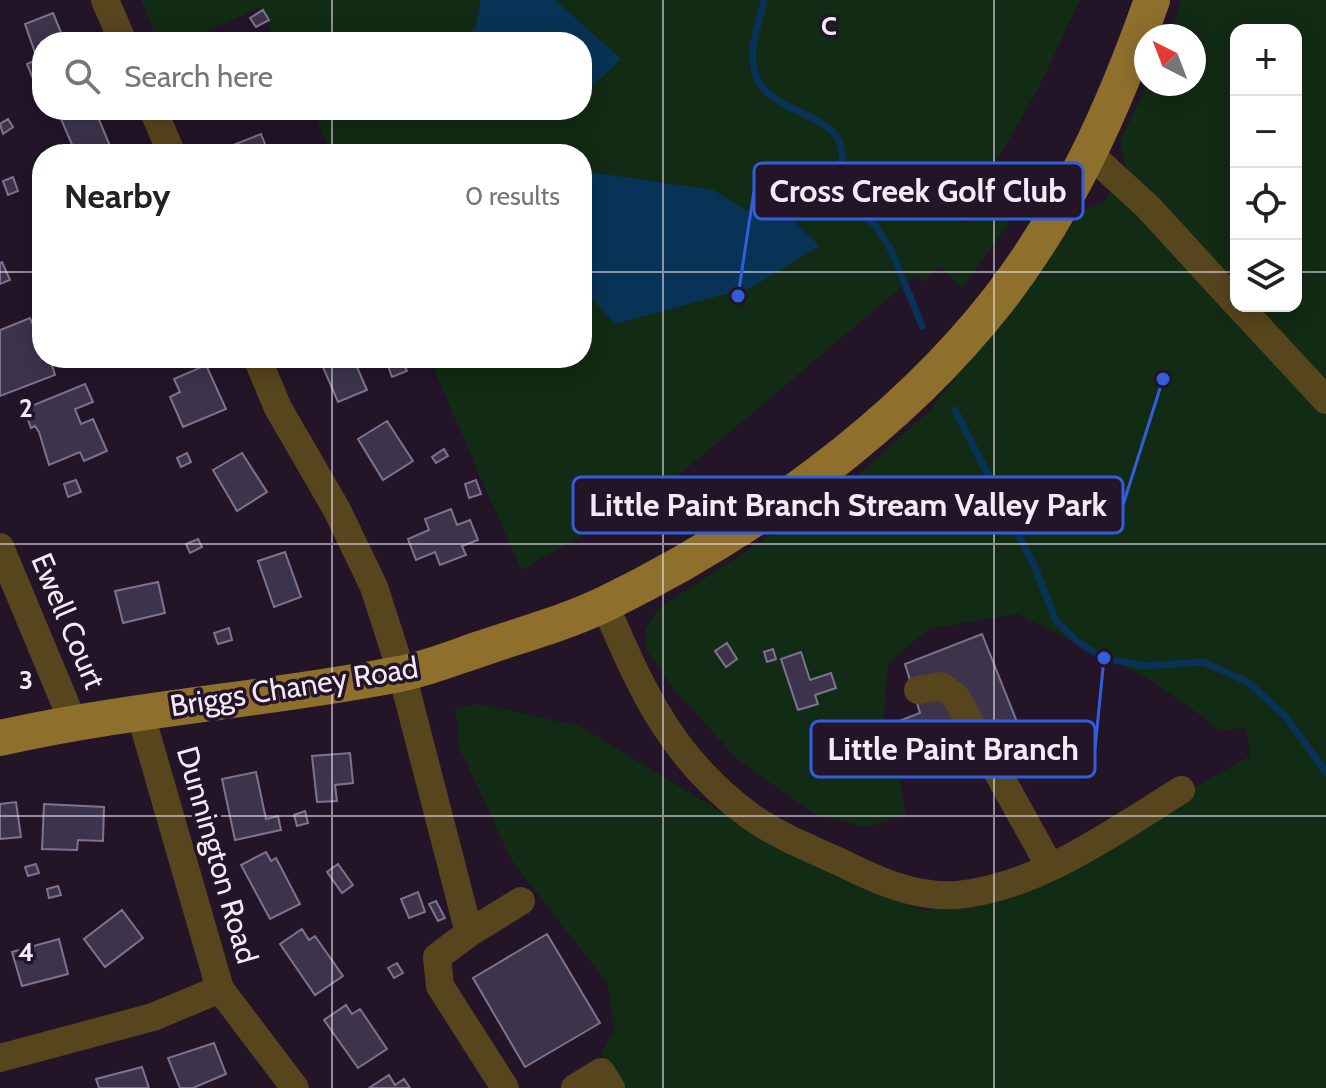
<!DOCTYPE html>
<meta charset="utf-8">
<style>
body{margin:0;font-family:Cabin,sans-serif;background:#f6f6f6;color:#222}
.controls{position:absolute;right:24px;top:24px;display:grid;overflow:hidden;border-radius:16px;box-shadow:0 4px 20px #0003}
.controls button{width:72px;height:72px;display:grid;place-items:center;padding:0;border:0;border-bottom:2px solid #e0e0e0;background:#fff;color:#222;font:40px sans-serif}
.compass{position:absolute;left:1134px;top:24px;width:72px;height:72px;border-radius:50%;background:#fff;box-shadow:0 4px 20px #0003;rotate:318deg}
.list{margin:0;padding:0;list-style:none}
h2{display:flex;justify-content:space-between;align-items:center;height:104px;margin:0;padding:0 32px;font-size:34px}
h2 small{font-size:26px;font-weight:400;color:#767676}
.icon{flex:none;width:44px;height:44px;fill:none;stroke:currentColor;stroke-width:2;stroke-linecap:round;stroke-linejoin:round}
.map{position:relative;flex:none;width:1326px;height:1088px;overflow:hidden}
.search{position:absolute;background:#fff;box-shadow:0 4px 20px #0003;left:32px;top:32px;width:560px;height:88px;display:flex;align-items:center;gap:20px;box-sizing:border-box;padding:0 28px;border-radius:32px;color:#767676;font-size:30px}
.panel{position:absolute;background:#fff;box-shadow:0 4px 20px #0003;left:32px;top:144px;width:560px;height:224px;border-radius:32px}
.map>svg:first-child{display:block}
.green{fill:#122b14;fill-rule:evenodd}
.water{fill:#083356}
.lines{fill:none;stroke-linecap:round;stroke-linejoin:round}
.stream{stroke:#083356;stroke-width:7}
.building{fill:#3d344c;stroke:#7d738f;stroke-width:2}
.minor{stroke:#57451d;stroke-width:28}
.major{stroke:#8e6f2c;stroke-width:36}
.grid{fill:none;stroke:#f3e9f7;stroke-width:2;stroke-opacity:0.55}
.labels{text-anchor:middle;stroke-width:7;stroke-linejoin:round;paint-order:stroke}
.street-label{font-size:30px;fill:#f3e9f7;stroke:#231428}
.grid-label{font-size:26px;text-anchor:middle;font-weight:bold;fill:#f3e9f7;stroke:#231428;stroke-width:7;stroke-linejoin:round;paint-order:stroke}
.leader{fill:none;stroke:#325edb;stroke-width:3}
.callout-dot{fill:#325edb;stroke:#231428;stroke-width:3}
.callout{fill:#231428;stroke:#325edb;stroke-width:3}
.callout-label{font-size:32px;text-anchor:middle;font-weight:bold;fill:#f3e9f7}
</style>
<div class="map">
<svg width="1326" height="1088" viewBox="0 0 1326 1088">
<rect width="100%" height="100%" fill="#231428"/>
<!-- green -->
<path class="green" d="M 141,0 L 1080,0 L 1037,91 L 960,224 L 1035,187 L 962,288 L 939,266 L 923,282 L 916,275 L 659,492 L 521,570 L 429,358 L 582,358 L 582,154 L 333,154 L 311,110 L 582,110 L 582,42 L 277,42 L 259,8 L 182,42 L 158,42 Z
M 1181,0 L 1326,0 L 1326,1088 L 623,1088 L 601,1054 L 614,1030 L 607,983 L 511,859 L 459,747 L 455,708 L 479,704 L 580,726 L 782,849 L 923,910 L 1010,897 L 1010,890 L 1250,756 L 1246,728 L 1221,730 L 1152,681 L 1017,614 L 929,629 L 888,663 L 883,723 L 898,769 L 906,814 L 867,827 L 814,814 L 738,760 L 671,686 L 646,649 L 646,629 L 659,608 L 846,486 L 929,411 L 1038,275 L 1080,212 L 1105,202 L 1126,165 L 1120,142 L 1147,84 L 1194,84 L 1194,36 L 1170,36 ZM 1236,30 L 1296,30 L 1296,306 L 1236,306 Z"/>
<!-- water -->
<path class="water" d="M 481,0 L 555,0 L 621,59 L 582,96 L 582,42 L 453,42 L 475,28 Z
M 582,171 L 713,190 L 756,216 L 782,211 L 820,246 L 752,287 L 615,324 L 582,288 Z"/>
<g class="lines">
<!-- stream -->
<path class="stream" d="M 764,0 C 760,21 751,41 753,62 C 757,109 812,108 835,134 C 840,139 841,150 843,158 L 830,181 L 845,204 L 876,226 L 892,252 L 922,326
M 955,410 L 1034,565 L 1056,621 L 1078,642 L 1104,658 L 1144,666 L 1203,662 L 1248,682 L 1286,717 L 1326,772"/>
</g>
<!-- building -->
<path class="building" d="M 263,10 L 269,20 L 256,27 L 250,18 Z
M 53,13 L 65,42 L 42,42 L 42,73 L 25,24 Z
M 36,60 L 42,74 L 42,84 L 36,86 L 27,64 Z
M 63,110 L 95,110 L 113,153 L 76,154 L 58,112 Z
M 8,119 L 13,127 L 3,134 L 0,124 Z
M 261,134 L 269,154 L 231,154 L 228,147 Z
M 13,177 L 18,191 L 8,195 L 3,181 Z
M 2,262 L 10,280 L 0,284 L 0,263 Z
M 30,318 L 42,345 L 42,358 L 50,358 L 55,375 L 0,396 L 0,330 Z
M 319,358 L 353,358 L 367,390 L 338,402 Z
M 401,358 L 407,371 L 392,377 L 387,363 Z
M 206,365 L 226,409 L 183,427 L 170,397 L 180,392 L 174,379 Z
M 85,384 L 93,402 L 75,409 L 81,424 L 93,419 L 107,451 L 84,461 L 80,452 L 49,465 L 39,432 L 35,426 L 31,428 L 24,409 Z
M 387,421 L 413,461 L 383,480 L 358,439 Z
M 444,449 L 448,456 L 436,463 L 432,457 Z
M 187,453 L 191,462 L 181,467 L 177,458 Z
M 242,453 L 267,492 L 237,511 L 213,470 Z
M 76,480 L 81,492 L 68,497 L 64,484 Z
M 476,480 L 481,494 L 469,498 L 465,484 Z
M 451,509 L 457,525 L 470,520 L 478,540 L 462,546 L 466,555 L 440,565 L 435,552 L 416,560 L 408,539 L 429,530 L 425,519 Z
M 198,539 L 202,547 L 190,553 L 186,544 Z
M 285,552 L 301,597 L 274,607 L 258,561 Z
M 158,582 L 165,613 L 123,623 L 115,591 Z
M 229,628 L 232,640 L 218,644 L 214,633 Z
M 982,634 L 1019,727 L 939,758 L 940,767 L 919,776 L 902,738 L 906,737 L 899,721 L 920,713 L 905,664 Z
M 727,643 L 737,659 L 726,667 L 715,651 Z
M 773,649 L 776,659 L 767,662 L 764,652 Z
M 801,652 L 810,680 L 831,673 L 836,688 L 815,695 L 818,704 L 798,710 L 781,659 Z
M 350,753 L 353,783 L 335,785 L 337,801 L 317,802 L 312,756 Z
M 256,772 L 266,819 L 278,816 L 281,830 L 235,840 L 222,779 Z
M 16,802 L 21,837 L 0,839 L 0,804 Z
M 44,804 L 104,807 L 103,841 L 78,840 L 77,850 L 42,849 Z
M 305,811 L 308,823 L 297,826 L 294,815 Z
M 266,852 L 271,861 L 276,858 L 300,904 L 270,919 L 241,865 Z
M 36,864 L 39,873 L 28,876 L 25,867 Z
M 338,864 L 353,885 L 342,893 L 327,872 Z
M 58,886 L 61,895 L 49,898 L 47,889 Z
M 418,892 L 425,912 L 409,918 L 401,899 Z
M 436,901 L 445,918 L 438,921 L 429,904 Z
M 122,910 L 143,938 L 105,967 L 84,939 Z
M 302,929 L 309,940 L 315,936 L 343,976 L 315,995 L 280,944 Z
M 547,934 L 600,1023 L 525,1067 L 473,978 Z
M 59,939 L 68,974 L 22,986 L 12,952 Z
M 397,963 L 403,973 L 394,978 L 388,968 Z
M 346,1005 L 352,1014 L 360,1009 L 387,1049 L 358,1068 L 324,1020 Z
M 214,1043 L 226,1074 L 193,1088 L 180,1088 L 168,1058 Z
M 142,1067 L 149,1088 L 99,1088 L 96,1079 Z
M 389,1075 L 395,1085 L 404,1079 L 410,1088 L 369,1088 Z"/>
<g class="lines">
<!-- minor -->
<path class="minor" d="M 105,0 L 123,42
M 153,110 L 172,154
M 1091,155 L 1148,207 L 1236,303
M 1239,306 L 1326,400
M 257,358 L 278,408 L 337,510 L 374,587 L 402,674 L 469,933 L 437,957 L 440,986 L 505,1088
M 0,547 L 73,722
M 605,605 C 642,691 672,759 750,816 C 778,836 811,849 842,863 C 878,881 916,898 957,895 C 1036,888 1116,831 1181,790
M 918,690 L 941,686 L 956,697 L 1049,865
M 140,712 L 220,989 L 295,1088
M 469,933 L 521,901
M 0,1058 L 153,1017 L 220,989
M 575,1088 L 601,1072 L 611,1088"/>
<!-- major -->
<path class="major" d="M 0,738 C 132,708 267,700 399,674 C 427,669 455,657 483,648 C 524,634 568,622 607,603 C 751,533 900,426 999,299 C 1069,208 1114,108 1152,0"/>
</g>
<!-- grid -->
<path class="grid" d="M 332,0 L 332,42M 663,0 L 663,1088M 994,0 L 994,1088M 332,110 L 332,154M 0,272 L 42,272M 582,272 L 1236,272M 1296,272 L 1326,272M 332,358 L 332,1088M 0,544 L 1326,544M 0,816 L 1326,816"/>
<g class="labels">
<!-- street labels -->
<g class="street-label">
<text transform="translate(68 621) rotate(67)" y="10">Ewell Court</text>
<text transform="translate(294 687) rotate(-9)" y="10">Briggs Chaney Road</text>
<text transform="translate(217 855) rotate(74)" y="10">Dunnington Road</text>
</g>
</g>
<g class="grid-label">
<text x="829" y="35">C</text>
<text x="26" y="417">2</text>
<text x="26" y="689">3</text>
<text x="26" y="961">4</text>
</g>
<!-- callouts -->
<path class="leader" d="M738 296L754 191M1163 379L1123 505M1104 658L1095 749"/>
<g class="callout-dot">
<circle cx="738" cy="296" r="8"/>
<circle cx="1163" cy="379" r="8"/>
<circle cx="1104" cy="658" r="8"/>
</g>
<g class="callout">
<rect x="754" y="163" width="329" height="56" rx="8"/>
<rect x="573" y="477" width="550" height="56" rx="8"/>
<rect x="811" y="721" width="284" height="56" rx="8"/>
</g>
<g class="callout-label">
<text x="918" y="202">Cross Creek Golf Club</text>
<text x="848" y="516">Little Paint Branch Stream Valley Park</text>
<text x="953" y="760">Little Paint Branch</text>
</g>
</svg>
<div class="controls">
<button>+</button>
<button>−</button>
<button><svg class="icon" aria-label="locate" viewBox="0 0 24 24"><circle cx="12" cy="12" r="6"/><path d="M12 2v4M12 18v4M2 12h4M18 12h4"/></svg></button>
<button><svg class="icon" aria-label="layers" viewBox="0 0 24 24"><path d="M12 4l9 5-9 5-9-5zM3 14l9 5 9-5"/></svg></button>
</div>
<svg class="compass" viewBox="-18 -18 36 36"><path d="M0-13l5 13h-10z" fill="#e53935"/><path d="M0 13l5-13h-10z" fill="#767676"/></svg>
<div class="search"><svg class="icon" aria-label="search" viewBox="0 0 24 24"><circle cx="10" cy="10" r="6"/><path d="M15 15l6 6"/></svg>Search here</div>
<section class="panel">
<h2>Nearby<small>0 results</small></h2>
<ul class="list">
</ul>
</section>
</div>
